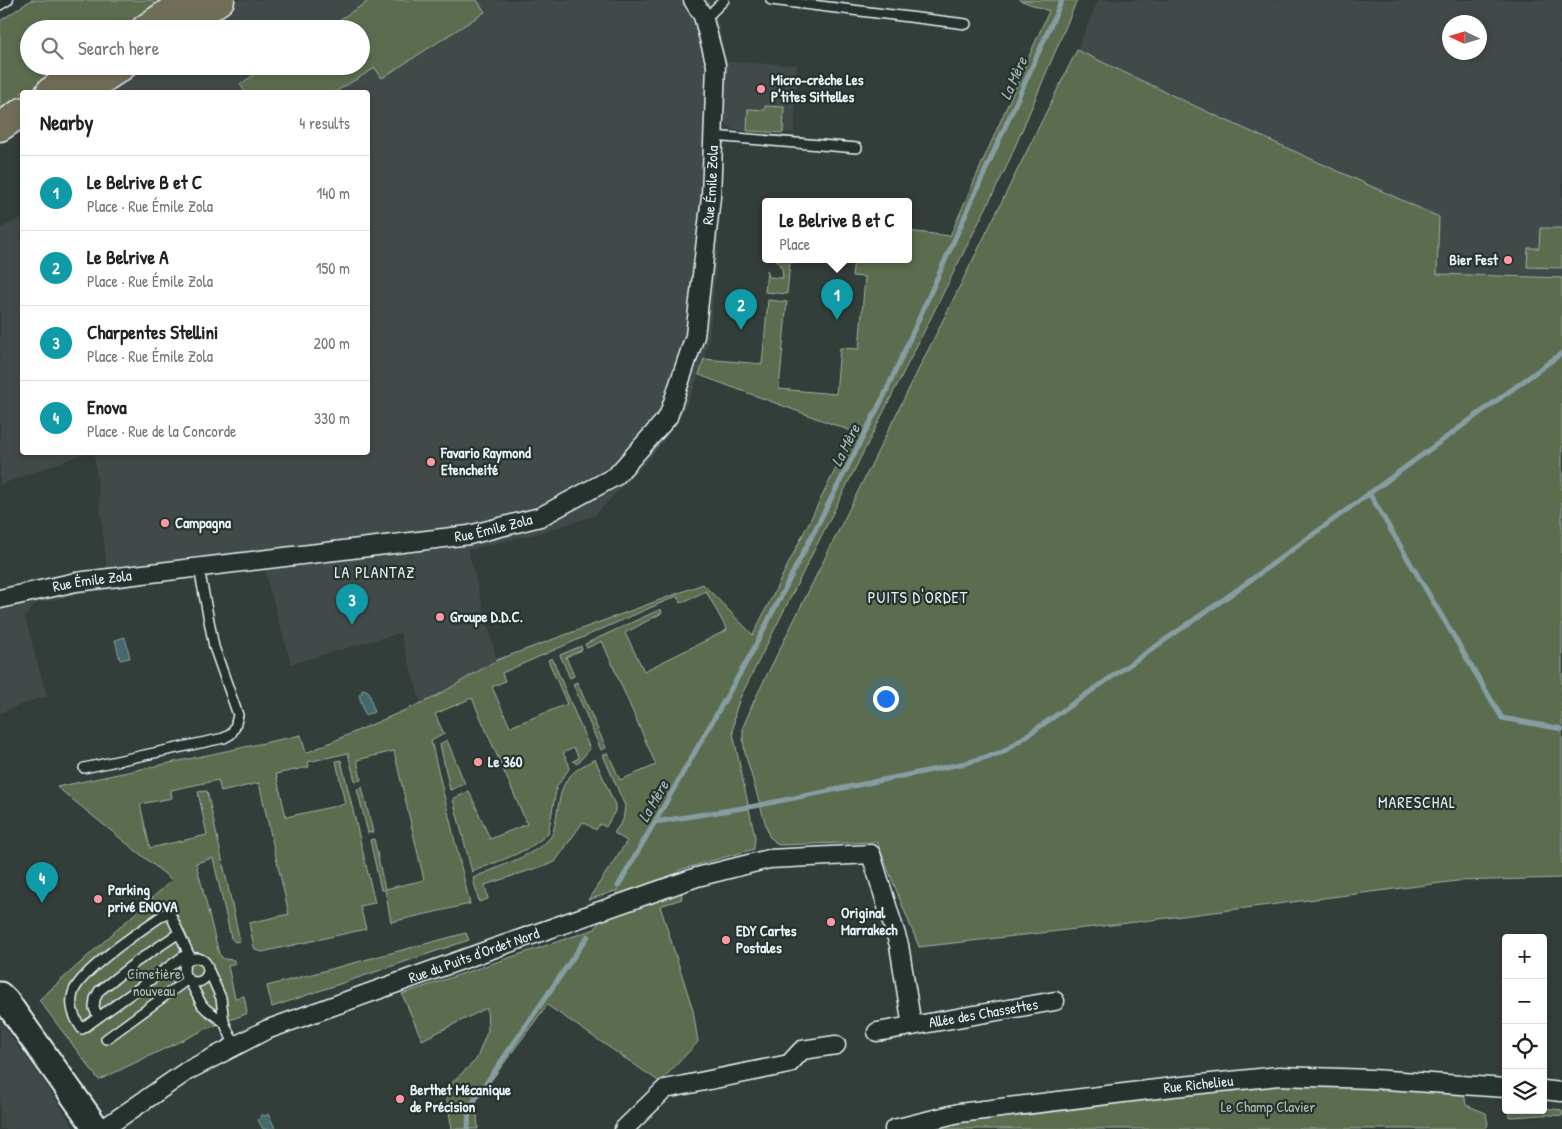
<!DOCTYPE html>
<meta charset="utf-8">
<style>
body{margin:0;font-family:"Patrick Hand",sans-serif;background:#f2f2f2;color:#222}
.controls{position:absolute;right:15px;bottom:15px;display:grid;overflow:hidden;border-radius:5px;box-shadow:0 2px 8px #0003}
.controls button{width:45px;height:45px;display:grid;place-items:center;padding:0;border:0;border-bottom:1px solid #e0e0e0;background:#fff;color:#222;font:25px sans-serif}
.compass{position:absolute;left:1442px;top:15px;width:45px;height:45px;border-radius:50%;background:#fff;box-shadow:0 2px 8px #0003;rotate:274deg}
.you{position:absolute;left:885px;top:698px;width:18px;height:18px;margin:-12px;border:4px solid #fff;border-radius:50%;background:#1a73e8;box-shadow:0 0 0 8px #1a73e833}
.badge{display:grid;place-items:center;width:32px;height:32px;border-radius:50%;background:#85585c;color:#fff;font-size:16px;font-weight:700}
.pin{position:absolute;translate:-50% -41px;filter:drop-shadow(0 1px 2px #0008)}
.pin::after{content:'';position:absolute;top:26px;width:18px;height:15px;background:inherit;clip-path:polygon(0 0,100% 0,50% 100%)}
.popup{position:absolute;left:762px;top:198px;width:150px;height:65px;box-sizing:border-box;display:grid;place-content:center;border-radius:5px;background:#fff;filter:drop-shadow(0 1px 4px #0005);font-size:16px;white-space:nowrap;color:#767676}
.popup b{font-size:19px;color:#222}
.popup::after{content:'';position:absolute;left:50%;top:100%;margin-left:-10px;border:10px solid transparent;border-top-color:#fff}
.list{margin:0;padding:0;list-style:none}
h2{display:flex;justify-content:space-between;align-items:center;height:65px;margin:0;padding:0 20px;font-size:21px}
h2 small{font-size:16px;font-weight:400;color:#767676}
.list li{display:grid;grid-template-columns:32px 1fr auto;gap:15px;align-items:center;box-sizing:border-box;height:75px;padding:0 20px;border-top:1px solid #e0e0e0}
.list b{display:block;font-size:19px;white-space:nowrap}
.list p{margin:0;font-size:16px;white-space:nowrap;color:#767676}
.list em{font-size:16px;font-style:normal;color:#767676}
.icon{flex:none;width:28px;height:28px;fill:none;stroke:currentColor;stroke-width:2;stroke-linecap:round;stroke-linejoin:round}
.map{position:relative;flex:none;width:1562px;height:1129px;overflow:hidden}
.search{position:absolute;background:#fff;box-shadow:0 2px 8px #0003;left:20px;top:20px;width:350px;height:55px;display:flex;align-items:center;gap:12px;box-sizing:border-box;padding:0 18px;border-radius:28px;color:#767676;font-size:19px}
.panel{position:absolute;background:#fff;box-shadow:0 2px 8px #0003;left:20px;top:90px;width:350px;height:365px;border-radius:5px}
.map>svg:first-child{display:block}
.built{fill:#434849;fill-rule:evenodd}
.green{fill:#5c6d50;stroke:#a2afa4}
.water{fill:#44676a;stroke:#869ea3}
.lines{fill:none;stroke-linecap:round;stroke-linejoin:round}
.stream{stroke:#869ea3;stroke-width:5}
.lane-casing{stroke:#e8f1f8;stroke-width:12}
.street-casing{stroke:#e8f1f8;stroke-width:21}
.secondary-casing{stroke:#e8f1f8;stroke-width:29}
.primary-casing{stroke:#e8f1f8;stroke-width:31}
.lane{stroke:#26332d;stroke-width:9}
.street{stroke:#26332d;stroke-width:18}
.secondary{stroke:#26332d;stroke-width:25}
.primary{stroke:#716e59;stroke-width:28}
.poi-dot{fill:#ff9aa2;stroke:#26332d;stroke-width:2}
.labels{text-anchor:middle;stroke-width:4.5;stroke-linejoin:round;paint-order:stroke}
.poi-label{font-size:15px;font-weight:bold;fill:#e8f1f8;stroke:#26332d;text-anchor:start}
.street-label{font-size:15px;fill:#e8f1f8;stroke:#26332d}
.park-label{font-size:15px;fill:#b0bcb5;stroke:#26332d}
.water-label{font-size:16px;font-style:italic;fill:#a6babf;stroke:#26332d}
.neighbourhood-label{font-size:16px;letter-spacing:1px;fill:#e8f1f8;stroke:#26332d}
</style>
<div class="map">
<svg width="1562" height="1129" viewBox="0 0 1562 1129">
<rect width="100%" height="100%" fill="#333d3a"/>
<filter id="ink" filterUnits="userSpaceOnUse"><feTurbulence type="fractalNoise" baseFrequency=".02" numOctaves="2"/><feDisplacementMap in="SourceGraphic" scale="10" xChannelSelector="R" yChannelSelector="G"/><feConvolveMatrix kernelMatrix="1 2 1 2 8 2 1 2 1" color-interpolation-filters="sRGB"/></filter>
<g filter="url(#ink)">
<!-- built -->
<path class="built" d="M 233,0 L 369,0 L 370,2 L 373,0 L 709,0 L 715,9 L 726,62 L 797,65 L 794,133 L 733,130 L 724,122 L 718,248 L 709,339 L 698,378 L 691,395 L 679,419 L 662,443 L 651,457 L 594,516 L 540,533 L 468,550 L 497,660 L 433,698 L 421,703 L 400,633 L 291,664 L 264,569 L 87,593 L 35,604 L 25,617 L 47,697 L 39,698 L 0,713 L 0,600 L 108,578 L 94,453 L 368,452 L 368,92 L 113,92 L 109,85 L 136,66 L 361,66 L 361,29 L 191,29 Z
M 1098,0 L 1562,0 L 1562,330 L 1533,336 L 1485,333 L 1210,113 L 1077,50 ZM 1450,22 L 1480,22 L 1480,52 L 1450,52 Z
M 22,218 L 22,452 L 86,453 L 0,485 L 0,228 Z
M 0,1022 L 40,1076 L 75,1129 L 0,1129 Z"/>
<!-- green -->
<path class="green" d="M 31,0 L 165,0 L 122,29 L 29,29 L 29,66 L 66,66 L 27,92 L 22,92 L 22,96 L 0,111 L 0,21 Z
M 370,0 L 477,0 L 485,12 L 382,78 L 375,68 L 335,92 L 245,92 L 240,84 L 268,66 L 361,66 L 361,29 L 325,29 Z
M 1019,0 L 1077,0 L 1006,168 L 740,698 L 735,713 L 733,733 L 755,837 L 754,849 L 679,870 L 682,899 L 660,906 L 693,1010 L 698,1042 L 660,1082 L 547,1005 L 476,1101 L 478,1129 L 452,1129 L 445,1089 L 476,1060 L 488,1030 L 487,1008 L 422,1040 L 402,994 L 595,929 L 618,890 L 588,900 L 627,841 L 614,833 L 623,820 L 625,806 L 603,755 L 608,753 L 620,780 L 656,765 L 602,641 L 587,648 L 585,644 L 661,609 L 662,613 L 625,633 L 644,671 L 727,630 L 706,591 L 681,603 L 677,596 L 502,673 L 505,681 L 492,687 L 510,727 L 567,704 L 548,660 L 552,658 L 590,749 L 577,764 L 573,761 L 579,758 L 574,748 L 563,753 L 569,764 L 569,769 L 557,786 L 548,833 C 529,853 497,861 472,872 L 453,799 L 469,791 L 490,839 L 527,824 L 472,698 L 435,714 L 444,734 L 431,741 L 470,904 L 391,922 L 385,890 L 381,890 L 370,840 L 374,839 L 385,889 L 424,880 L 394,751 L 357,760 L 361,780 L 355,781 L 348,753 L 308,762 L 309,767 L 276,774 L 286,817 L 345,804 L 336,761 L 341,760 L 375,903 L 360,906 L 366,929 L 262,952 L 256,950 L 254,947 L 249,923 L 289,914 L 259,783 L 221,792 L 218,780 L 171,790 L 172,798 L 140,804 L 150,848 L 207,835 L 198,792 L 207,791 L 240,941 L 235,942 L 231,938 L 213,858 L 196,863 L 219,954 L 224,959 L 234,960 L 236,963 L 228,966 L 235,998 L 244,996 L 247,1012 L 246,1014 L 206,1029 L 99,1080 L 39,1000 L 172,880 L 57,787 L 301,735 L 306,753 L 433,698 L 497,660 L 703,584 L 753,635 L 854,432 L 699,375 L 704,359 L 762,364 L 768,300 L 787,302 L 779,389 L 836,394 L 840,348 L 859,349 L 865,277 L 852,276 L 854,259 L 908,259 L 908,231 L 950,236 L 1049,11 Z
M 1077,50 L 1210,113 L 1439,217 L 1437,274 L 1562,278 L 1562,878 L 1457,881 L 1120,924 L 919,947 L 877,842 L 778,845 L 769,836 L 745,753 L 743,739 L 743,727 L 754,701 Z
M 765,106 L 784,107 L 783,133 L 747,131 L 748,109 L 765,110 Z
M 1540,228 L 1562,228 L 1562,268 L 1527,267 L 1528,248 L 1539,248 Z
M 776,259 L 806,259 L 805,263 L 790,262 L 787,294 L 765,292 L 767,270 L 769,277 L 783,278 L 782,269 Z
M 581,646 L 582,650 L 566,657 L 574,676 L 570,678 L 560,655 Z
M 577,682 L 606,748 L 601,750 L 573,684 Z
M 447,740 L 465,784 L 450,790 L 440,744 Z
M 595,759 L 615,805 L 615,811 L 606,827 L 600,824 L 596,830 L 583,822 L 555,862 L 485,885 L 488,899 L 479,902 L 473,878 C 492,869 535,855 548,840 C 554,834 554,827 556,819 C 562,784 562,776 595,759 Z
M 362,787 L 373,832 L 368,833 L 357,789 Z
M 466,933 L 469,940 L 272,1007 L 267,986 Z
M 1304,1084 L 1464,1092 L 1466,1105 L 1486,1113 L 1488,1125 L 1485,1129 L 932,1129 C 993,1114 1056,1109 1117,1101 C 1179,1094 1241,1085 1304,1084 Z
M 1543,1108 L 1562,1110 L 1562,1116 C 1545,1113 1527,1117 1509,1117 L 1509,1110 L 1543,1110 Z"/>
<!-- water -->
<path class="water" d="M 125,637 L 130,658 L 120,660 L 115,640 Z
M 364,689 L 369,692 L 374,712 L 365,715 L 359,695 L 361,694 L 362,690 Z
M 261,1114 L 265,1116 L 268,1114 L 276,1129 L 263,1129 L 258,1120 L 261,1118 Z"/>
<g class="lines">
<!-- stream -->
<path class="stream" d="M 1369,493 L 1502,718 L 1562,729
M 655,822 L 755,806 L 966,763 L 1003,752 L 1230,595 L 1562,353
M 618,886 L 751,654 L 885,394 L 1062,0
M 468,1129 L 469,1108 L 588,936"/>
<defs>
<path id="lane" d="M 771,0 L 966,24
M 0,5 L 8,0
M 704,20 L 724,0
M 712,136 L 857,148
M 84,768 L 224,738 L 231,734 L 235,727 L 238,715 L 214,647 L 199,568
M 179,933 L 169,911 C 147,926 80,970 73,993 C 69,1006 74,1018 82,1029 L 188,953
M184 970a12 12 0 1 1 24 0a12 12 0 1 1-24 0Z
M 209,971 L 221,998 L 224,1022 L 235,1046
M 189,980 L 202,1005 L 207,1010 L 224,1022
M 98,1017 L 94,1008 L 95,999 L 99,991 L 136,962 L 179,933 L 191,959
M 106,1039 L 188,979"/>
<g id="street">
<path id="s1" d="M 0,599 L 76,582 L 469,535 L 540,517 L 616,476 L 668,417 L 695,336 L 711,197 L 716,65 L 703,16 L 693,0"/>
<path id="s2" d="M 877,1032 L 1055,1001"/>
<path d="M 1543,1090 L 1562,1092"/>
<path id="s3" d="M 103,1129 L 187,1071 L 266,1030 L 489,950 L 697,877 L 769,859 L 871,854 L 899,945 L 912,1026"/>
<path d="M 624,1129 L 665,1089 L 789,1064 L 802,1050 L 836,1045"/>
<path id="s4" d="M 894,1129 L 959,1113 L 1173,1087 L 1279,1076 L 1372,1079 L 1506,1088"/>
</g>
<path id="secondary" d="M 0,995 L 6,1001 L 97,1129"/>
<path id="primary" d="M 145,29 L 187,0
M 178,29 L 220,0
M 50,92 L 89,66
M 83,92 L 122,66
M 0,127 L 22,112"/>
</defs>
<!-- lane casing -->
<use href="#lane" class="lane-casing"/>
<!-- street casing -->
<use href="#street" class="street-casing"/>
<!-- secondary casing -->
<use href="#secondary" class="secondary-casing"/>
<!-- primary casing -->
<use href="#primary" class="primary-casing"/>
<!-- lane -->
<use href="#lane" class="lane"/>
<!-- street -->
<use href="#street" class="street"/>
<!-- secondary -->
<use href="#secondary" class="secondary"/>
<!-- primary -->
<use href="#primary" class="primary"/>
</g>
</g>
<!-- markers -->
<g class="poi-dot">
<circle cx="761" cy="89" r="5"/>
<circle cx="1508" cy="260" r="5"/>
<circle cx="431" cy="462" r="5"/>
<circle cx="165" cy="523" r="5"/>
<circle cx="440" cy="617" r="5"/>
<circle cx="478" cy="762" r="5"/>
<circle cx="98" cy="899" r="5"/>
<circle cx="831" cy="922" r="5"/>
<circle cx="726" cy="940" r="5"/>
<circle cx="400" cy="1099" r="5"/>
</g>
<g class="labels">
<!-- poi labels -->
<g class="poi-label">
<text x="771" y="85">Micro-crèche Les<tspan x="771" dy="17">P'tites Sittelles</tspan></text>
<text x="1498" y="265" text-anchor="end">Bier Fest</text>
<text x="441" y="458">Favario Raymond<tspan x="441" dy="17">Etencheité</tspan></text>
<text x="175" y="528">Campagna</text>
<text x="450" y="622">Groupe D.D.C.</text>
<text x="488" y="767">Le 360</text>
<text x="108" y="895">Parking<tspan x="108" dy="17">privé ENOVA</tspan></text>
<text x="841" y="918">Original<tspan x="841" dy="17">Marrakech</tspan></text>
<text x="736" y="936">EDY Cartes<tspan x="736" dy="17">Postales</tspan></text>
<text x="410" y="1095">Berthet Mécanique<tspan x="410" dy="17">de Précision</tspan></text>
</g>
<!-- street labels -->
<g class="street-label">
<text dy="5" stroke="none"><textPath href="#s1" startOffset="949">Rue Émile Zola</textPath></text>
<text dy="5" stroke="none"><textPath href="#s1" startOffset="499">Rue Émile Zola</textPath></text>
<text dy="5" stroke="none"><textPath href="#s1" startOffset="94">Rue Émile Zola</textPath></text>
<text dy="5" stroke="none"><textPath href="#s3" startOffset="412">Rue du Puits d'Ordet Nord</textPath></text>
<text dy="5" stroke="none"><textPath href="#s2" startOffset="108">Allée des Chassettes</textPath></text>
<text dy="5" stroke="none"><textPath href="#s4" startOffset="308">Rue Richelieu</textPath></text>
</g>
<!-- park labels -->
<g class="park-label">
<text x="154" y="979">Cimetière<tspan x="154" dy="17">nouveau</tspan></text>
<text x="1268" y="1112">Le Champ Clavier</text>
</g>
<!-- water labels -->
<g class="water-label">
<text transform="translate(1013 78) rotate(-66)" y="6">La Mère</text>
<text transform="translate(845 445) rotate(-63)" y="6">La Mère</text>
<text transform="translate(653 801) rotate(-60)" y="6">La Mère</text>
</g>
<!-- neighbourhood labels -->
<g class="neighbourhood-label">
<text x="375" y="578">LA PLANTAZ</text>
<text x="918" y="603">PUITS D'ORDET</text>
<text x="1417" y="808">MARESCHAL</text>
</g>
</g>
</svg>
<div class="controls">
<button>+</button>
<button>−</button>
<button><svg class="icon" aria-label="locate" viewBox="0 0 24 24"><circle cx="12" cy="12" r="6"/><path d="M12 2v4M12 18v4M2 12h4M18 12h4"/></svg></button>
<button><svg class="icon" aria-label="layers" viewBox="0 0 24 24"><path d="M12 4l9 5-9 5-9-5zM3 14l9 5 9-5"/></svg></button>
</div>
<svg class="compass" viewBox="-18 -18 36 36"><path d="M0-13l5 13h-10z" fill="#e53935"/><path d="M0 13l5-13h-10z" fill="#767676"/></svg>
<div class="you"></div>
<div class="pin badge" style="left:837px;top:320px;background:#0f9aa8">1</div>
<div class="popup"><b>Le Belrive B et C</b>Place</div>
<div class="pin badge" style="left:741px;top:330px;background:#0f9aa8">2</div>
<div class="pin badge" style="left:352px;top:625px;background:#0f9aa8">3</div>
<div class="pin badge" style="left:42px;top:903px;background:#0f9aa8">4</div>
<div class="search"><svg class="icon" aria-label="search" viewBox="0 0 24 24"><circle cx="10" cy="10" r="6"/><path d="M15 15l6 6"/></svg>Search here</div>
<section class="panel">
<h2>Nearby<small>4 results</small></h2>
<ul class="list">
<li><span class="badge" style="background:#0f9aa8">1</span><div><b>Le Belrive B et C</b><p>Place · Rue Émile Zola</p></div><em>140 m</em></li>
<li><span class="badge" style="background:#0f9aa8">2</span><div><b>Le Belrive A</b><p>Place · Rue Émile Zola</p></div><em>150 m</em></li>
<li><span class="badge" style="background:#0f9aa8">3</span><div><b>Charpentes Stellini</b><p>Place · Rue Émile Zola</p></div><em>200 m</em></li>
<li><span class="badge" style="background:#0f9aa8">4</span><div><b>Enova</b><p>Place · Rue de la Concorde</p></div><em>330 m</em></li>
</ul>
</section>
</div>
